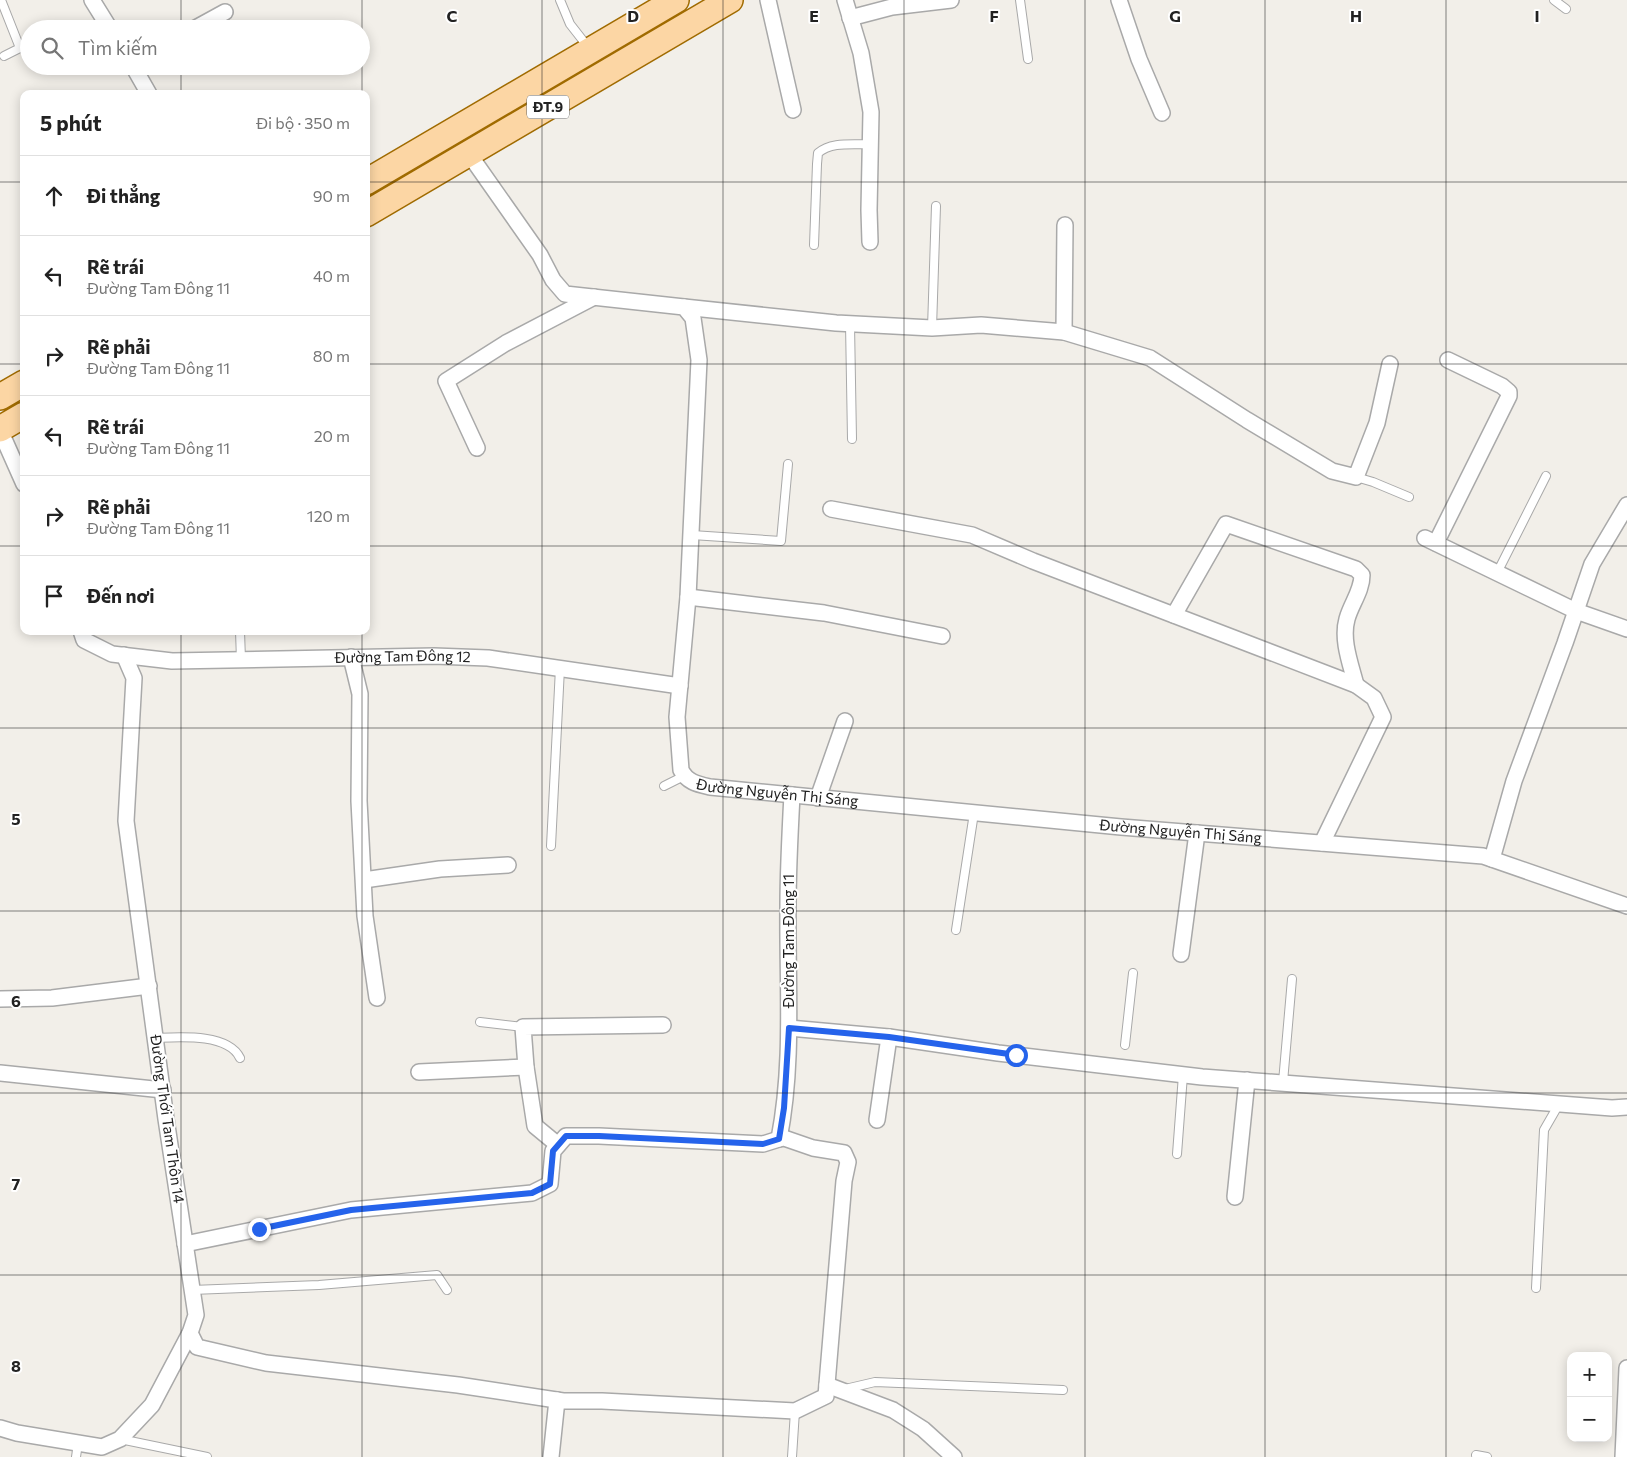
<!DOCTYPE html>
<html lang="vi">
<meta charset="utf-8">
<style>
body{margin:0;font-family:Commissioner,sans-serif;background:#f6f6f6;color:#222}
.controls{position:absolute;right:15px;bottom:15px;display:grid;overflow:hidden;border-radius:10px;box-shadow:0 2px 12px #0003}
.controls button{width:45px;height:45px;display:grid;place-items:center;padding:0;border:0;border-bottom:1px solid #e0e0e0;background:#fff;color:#222;font:25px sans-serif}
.stop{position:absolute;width:15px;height:15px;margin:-11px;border:4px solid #2563eb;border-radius:50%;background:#fff}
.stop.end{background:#2563eb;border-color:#fff;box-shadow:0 1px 5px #0008}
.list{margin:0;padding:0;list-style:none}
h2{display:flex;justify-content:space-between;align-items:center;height:65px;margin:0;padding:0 20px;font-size:21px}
h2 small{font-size:16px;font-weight:400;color:#767676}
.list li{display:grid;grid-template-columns:32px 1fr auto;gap:15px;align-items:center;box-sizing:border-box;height:80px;padding:0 20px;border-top:1px solid #e0e0e0}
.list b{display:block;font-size:19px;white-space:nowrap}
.list p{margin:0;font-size:16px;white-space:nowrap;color:#767676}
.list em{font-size:16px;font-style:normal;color:#767676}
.icon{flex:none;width:28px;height:28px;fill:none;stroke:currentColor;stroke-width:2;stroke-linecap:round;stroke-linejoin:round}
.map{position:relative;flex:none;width:1627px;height:1457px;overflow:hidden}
.search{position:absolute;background:#fff;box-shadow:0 2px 12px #0003;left:20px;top:20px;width:350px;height:55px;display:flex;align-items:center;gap:12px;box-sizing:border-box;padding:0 18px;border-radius:28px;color:#767676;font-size:19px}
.panel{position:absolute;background:#fff;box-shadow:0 2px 12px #0003;left:20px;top:90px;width:350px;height:545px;border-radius:10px}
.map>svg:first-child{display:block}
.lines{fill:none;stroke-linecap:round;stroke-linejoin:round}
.service-casing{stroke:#a9a9a9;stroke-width:10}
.minor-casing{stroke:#a9a9a9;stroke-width:18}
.primary-casing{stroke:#a06b00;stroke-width:28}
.service{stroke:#fff;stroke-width:8}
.minor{stroke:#fff;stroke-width:15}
.primary{stroke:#fcd6a4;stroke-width:25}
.route{stroke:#2563eb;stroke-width:6}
.grid{fill:none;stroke:#222;stroke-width:1;stroke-opacity:0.55}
.labels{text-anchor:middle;stroke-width:4;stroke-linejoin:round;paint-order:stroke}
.shield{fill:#fff;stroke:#646464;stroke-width:1}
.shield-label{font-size:14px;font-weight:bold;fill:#222}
.street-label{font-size:15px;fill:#222;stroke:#fff}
.grid-label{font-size:16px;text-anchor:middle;font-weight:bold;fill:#222;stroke:#fff;stroke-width:4;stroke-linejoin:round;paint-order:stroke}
</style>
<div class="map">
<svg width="1627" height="1457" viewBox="0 0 1627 1457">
<rect width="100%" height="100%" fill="#f2efe9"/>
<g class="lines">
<defs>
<path id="service" d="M 1,0 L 20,48 L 4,56
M 560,0 L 570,24 L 588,47
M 1020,0 L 1028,59
M 1554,0 L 1566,9
M 814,245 L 817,164 L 818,153 C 832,141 853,145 871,144
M 850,324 L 852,439
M 932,328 L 936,206
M 1356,477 L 1373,482 L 1409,497
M 692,535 L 781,541 L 788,464
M 1497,573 L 1546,476
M 240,631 L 241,660
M 664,786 L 684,776
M 551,846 L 560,668
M 956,930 L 974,813
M 480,1022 L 523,1027
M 156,1038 C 179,1037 228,1033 240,1058
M 1125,1045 L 1133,973
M 1283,1082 L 1292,979
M 1177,1154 L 1183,1075
M 1536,1288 L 1544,1130 L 1559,1104
M 192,1290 L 319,1285 L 437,1275 L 447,1290
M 845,1389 L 875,1382 L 1063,1390
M 120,1439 L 207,1457
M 1476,1455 L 1487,1457
M 76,1457 L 78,1443
M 792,1457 L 795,1411"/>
<g id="minor">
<path d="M 92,0 L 110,29"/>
<path d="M 768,0 L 793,110"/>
<path d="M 845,0 L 861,53 L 871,112 L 869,210 L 870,242"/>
<path d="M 1119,0 L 1139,59 L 1162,113"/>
<path d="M 850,18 L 892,7 L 951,0"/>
<path d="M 194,29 L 225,12"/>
<path d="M 133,66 L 149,94"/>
<path id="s1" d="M 469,154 L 540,255 L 553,280 L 565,294 L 684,307 L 693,318 L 699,360 L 688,597 L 677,717 L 681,770 C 687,782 697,784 710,787 L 1121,827 L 1483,856 L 1627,906"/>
<path d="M 684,307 L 836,323 L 932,328 L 981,325 L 1064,332 L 1150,358 L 1247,420 L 1332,471 L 1356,477 L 1377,423 L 1390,364"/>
<path d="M 1064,332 L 1065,225"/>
<path d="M 0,430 L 24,484"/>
<path d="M 477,448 L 446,381 L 506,343 L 594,297"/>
<path d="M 831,509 L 972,535 L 1033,561 L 1356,685 L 1374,698 L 1383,717 L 1322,843"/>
<path d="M 1425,538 L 1576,611 L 1627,629"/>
<path d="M 1436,543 L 1509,396 L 1509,392 L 1502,386 L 1448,360"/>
<path d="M 688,597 L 824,613 L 942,636"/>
<path d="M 1174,615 L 1226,524 L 1356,569 L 1362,575 C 1362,591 1351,604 1347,619 C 1341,640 1351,665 1356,685"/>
<path id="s2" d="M 81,631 L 84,640 L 112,654 L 172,661 L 434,656 L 488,658 L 680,686"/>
<path d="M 351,657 L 360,694 L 359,801 L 365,916 L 377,998"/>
<path d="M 818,798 L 845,721"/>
<path d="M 1492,859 L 1514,781 L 1565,643 L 1592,564 L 1627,505"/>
<path d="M 364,880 L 440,869 L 508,865"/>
<path d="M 1181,954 L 1197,833"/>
<path d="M 0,999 L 52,998 L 149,986"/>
<path d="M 789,1028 L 889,1037 L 998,1053 L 1202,1077 L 1612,1108 L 1627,1107"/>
<path d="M 419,1072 L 526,1067"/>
<path d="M 0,1073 L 163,1090"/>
<path d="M 877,1120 L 889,1037"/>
<path d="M 558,1145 L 535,1126 L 526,1067 L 523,1027 L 663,1025"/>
<path d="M 1235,1197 L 1247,1080"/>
<path d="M 185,1244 L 351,1210 L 532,1193 L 550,1184 L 553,1151 L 566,1136 L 599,1136 L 763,1144 L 779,1139 C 794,1062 787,984 788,906 C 788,869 790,832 792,795"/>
<path d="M 190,1333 L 197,1347 L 266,1363 L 458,1385 L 563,1401 L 602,1401 L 795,1411 L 826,1396 L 844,1181 L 848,1162 L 844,1153 L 813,1148 L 784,1138 L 779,1139"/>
<path d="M 827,1385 L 893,1410 L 923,1429 L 954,1457"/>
<path d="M 0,1428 L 17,1433 L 102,1447 L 120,1439 L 152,1405 L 190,1333 L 196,1315 L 166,1119 L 126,821 L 134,678 L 124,655"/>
<path d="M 551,1457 L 557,1400"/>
<path d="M 1623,1457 L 1627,1368"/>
</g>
<path id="primary" d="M 366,182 L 676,0
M 366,214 L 730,0
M 0,397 L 24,383
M 0,429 L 24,415"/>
</defs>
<!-- service casing -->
<use href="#service" class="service-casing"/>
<!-- minor casing -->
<use href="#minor" class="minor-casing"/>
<!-- primary casing -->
<use href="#primary" class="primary-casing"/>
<!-- service -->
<use href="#service" class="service"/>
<!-- minor -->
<use href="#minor" class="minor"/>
<!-- primary -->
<use href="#primary" class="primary"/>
</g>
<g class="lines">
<!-- route -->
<path class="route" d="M 259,1229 L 351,1210 L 532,1193 L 550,1184 L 553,1151 L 566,1136 L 599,1136 L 763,1144 L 779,1139 L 784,1108 L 789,1028 L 889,1037 L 1016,1055"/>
</g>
<!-- grid -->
<path class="grid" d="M 181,0 L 181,29M 362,0 L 362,94M 542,0 L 542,1457M 723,0 L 723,1457M 904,0 L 904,1457M 1085,0 L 1085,1457M 1265,0 L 1265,1457M 1446,0 L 1446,1457M 181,66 L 181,94M 0,182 L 24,182M 366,182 L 1627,182M 0,364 L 24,364M 366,364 L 1627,364M 0,546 L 24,546M 366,546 L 1627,546M 181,631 L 181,1457M 362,631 L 362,1457M 0,728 L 1627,728M 0,911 L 1627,911M 0,1093 L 1627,1093M 0,1275 L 1627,1275"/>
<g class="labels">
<!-- shield labels -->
<rect class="shield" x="527" y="95.5" width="42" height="23" rx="4"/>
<g class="shield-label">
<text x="548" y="112">ĐT.9</text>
</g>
<!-- street labels -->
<g class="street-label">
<text dy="5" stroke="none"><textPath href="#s2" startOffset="332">Đường Tam Đông 12</textPath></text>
<text dy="5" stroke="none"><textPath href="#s1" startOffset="860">Đường Nguyễn Thị Sáng</textPath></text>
<text dy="5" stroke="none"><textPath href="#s1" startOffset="1265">Đường Nguyễn Thị Sáng</textPath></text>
<text transform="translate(789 941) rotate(-90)" y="5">Đường Tam Đông 11</text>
<text transform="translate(167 1119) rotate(82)" y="5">Đường Thới Tam Thôn 14</text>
</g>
</g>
<g class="grid-label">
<text x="452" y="22">C</text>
<text x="633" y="22">D</text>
<text x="814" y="22">E</text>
<text x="994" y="22">F</text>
<text x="1175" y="22">G</text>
<text x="1356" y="22">H</text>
<text x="1537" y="22">I</text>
<text x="16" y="825">5</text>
<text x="16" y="1007">6</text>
<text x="16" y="1190">7</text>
<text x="16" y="1372">8</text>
</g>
</svg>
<div class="controls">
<button>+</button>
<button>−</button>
</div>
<div class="stop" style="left:1016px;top:1055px"></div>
<div class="stop end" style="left:259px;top:1229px"></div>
<div class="search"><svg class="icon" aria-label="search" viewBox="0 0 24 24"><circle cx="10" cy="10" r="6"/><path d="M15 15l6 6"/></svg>Tìm kiếm</div>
<section class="panel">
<h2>5 phút<small>Đi bộ · 350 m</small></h2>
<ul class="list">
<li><svg class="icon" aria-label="ahead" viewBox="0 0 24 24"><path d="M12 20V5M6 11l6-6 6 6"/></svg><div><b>Đi thẳng</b></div><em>90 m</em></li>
<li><svg class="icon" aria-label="left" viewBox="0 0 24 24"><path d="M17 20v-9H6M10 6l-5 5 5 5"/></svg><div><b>Rẽ trái</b><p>Đường Tam Đông 11</p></div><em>40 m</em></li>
<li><svg class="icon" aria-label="right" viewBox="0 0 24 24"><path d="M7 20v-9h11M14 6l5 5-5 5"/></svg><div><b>Rẽ phải</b><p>Đường Tam Đông 11</p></div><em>80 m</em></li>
<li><svg class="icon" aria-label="left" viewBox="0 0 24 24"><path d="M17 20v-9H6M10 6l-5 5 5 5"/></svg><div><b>Rẽ trái</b><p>Đường Tam Đông 11</p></div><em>20 m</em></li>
<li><svg class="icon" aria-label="right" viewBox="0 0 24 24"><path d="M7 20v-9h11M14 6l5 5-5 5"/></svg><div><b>Rẽ phải</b><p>Đường Tam Đông 11</p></div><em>120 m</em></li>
<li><svg class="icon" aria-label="arrive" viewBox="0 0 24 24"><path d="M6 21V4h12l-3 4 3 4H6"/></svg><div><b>Đến nơi</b></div></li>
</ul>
</section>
</div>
